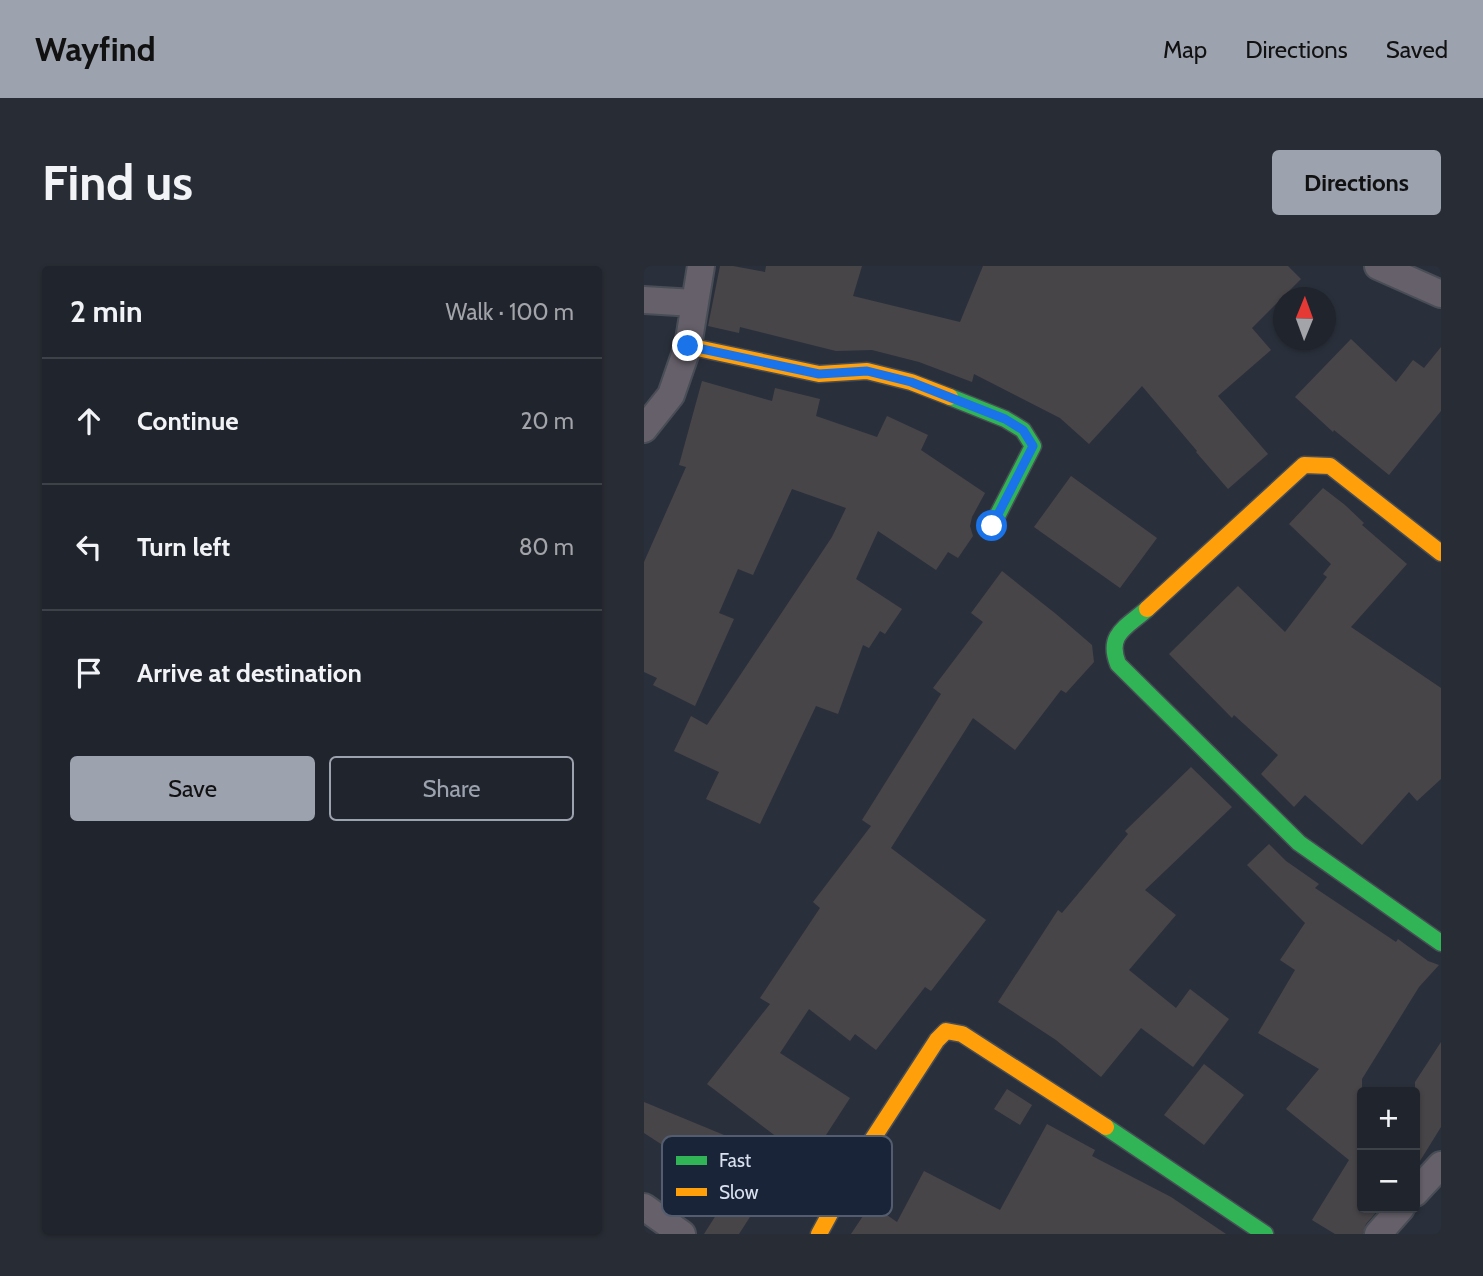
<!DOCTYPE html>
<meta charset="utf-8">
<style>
body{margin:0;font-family:Cabin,sans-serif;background:#282c34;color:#f1f3f6}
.controls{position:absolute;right:21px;bottom:21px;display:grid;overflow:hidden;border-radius:7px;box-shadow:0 2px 5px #0004}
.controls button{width:63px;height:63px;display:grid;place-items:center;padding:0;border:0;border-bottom:2px solid #3d4148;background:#20242c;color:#f1f3f6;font:35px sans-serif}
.compass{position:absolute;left:629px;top:21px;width:63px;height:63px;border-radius:50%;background:#20242c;box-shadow:0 2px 5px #0004;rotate:1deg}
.stop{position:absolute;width:21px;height:21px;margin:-16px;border:5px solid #1a73e8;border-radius:50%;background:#fff}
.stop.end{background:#1a73e8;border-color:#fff;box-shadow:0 2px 7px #0008}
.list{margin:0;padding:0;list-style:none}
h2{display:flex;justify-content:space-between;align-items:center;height:91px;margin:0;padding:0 28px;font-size:30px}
h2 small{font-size:23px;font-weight:400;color:#a2a4a9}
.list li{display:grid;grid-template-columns:46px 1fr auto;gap:21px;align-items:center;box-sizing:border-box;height:126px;padding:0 28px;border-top:2px solid #3d4148}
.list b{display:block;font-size:26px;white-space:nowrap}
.list em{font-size:23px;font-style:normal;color:#a2a4a9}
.actions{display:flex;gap:14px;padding:21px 28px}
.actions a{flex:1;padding:16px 0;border:2px solid #9ca3af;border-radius:7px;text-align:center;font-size:24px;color:#9ca3af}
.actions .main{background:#9ca3af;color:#111}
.icon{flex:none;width:38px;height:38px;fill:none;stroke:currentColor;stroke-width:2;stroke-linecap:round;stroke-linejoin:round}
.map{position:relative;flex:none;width:797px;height:968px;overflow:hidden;border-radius:7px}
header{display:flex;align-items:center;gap:42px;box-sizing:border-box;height:98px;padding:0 35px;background:#9ca3af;color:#111}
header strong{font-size:33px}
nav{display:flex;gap:38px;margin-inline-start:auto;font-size:24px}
.intro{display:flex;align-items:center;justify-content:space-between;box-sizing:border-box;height:168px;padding:0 42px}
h1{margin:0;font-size:49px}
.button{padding:18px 32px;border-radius:7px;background:#9ca3af;color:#111;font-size:24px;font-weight:700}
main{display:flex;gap:42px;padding:0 42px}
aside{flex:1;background:#20242c;border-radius:7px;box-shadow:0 2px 5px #0004}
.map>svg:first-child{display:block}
.building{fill:#484549}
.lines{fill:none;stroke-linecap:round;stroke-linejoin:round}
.street-casing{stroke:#484d56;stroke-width:30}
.fast-casing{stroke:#484d56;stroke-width:19}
.slow-casing{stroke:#484d56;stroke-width:19}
.street{stroke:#66606a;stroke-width:26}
.fast{stroke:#30b455;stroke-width:16}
.slow{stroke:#ff9f0a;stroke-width:16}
.route{stroke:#1a73e8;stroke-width:9}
.key{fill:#192438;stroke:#535d6f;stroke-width:2}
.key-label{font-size:19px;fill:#d9e1ee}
</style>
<header>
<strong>Wayfind</strong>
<nav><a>Map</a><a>Directions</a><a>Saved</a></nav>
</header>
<div class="intro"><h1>Find us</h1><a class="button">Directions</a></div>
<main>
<aside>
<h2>2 min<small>Walk · 100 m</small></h2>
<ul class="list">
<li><svg class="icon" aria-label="ahead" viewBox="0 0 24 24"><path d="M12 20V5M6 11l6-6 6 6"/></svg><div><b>Continue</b></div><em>20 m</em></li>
<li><svg class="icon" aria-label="left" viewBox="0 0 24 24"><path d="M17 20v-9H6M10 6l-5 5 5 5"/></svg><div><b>Turn left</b></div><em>80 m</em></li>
<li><svg class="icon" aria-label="arrive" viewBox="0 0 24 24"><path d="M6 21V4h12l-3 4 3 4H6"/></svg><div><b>Arrive at destination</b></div></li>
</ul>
<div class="actions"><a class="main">Save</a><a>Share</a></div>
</aside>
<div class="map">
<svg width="797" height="968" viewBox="0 0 797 968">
<rect width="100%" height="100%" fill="#2a303b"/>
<!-- building -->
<path class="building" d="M 76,0 L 89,0 L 121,6 L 122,0 L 218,0 L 209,30 L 316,56 L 339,0 L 644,0 L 657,13 L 608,62 L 627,84 L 574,130 L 624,188 L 584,223 L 552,186 L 553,185 L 498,120 L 445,178 L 416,152 L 330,108 L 328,116 L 275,96 L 228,84 L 192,85 L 96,61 L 95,67 L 64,60 Z
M 707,73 L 752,116 L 769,94 L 780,102 L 797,81 L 797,145 L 745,209 L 690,164 L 689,166 L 651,131 Z
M 58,115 L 128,135 L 131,122 L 176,133 L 172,150 L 233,171 L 243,150 L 284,169 L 277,184 L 341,227 L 328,251 L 326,260 L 329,270 L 314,292 L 304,286 L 292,304 L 234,265 L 212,313 L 258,343 L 241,368 L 236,365 L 225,382 L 219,379 L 194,448 L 172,440 L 116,558 L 62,533 L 75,506 L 30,485 L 47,450 L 63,459 L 188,271 L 202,242 L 148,223 L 109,309 L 94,303 L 75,347 L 90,353 L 51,440 L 9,419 L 13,412 L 0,406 L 0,296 L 42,201 L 35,199 Z
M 427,210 L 513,272 L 476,322 L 390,261 Z
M 679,222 L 701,239 L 720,257 L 718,259 L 763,298 L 707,361 L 797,422 L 797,513 L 773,535 L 765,526 L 718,579 L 661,529 L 650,541 L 617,508 L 634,489 L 590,449 L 588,452 L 525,388 L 594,320 L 641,366 L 683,311 L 679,308 L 687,298 L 645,258 Z
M 358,305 L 412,348 L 448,379 L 450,396 L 422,427 L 417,424 L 371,484 L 329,452 L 247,582 L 342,654 L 287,725 L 281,721 L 232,784 L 211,768 L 206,775 L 165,743 L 136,787 L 206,832 L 171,886 L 160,879 L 154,887 L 63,818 L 126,738 L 116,732 L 176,642 L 169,636 L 227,560 L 218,554 L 297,428 L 289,422 L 339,356 L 327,347 Z
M 547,501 L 588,541 L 501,624 L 532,649 L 485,704 L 532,742 L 546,723 L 585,753 L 549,801 L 497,762 L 457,811 L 412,774 L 354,736 L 414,644 L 418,647 L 484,568 L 481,565 Z
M 625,578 L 642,595 L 675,618 L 671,622 L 752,676 L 754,673 L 784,695 L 795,699 L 775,721 L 718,813 L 718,942 L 736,942 L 722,958 L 719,968 L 691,968 L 668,954 L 705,894 L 642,843 L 675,803 L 614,767 L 651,704 L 636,694 L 661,657 L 603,599 Z
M 797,776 L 797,861 L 771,903 L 771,816 Z
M 560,798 L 600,829 L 560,879 L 520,849 Z
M 363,823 L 388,839 L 376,859 L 350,843 Z
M 0,836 L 148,897 L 118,943 L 113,940 L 95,968 L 60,968 L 88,924 L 0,867 Z
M 403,858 L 451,884 L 448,890 L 527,931 L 582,968 L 207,968 L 227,938 L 253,956 L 280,905 L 356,944 Z"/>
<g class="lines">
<defs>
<path id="street" d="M 734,0 L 797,28
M 0,34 L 50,37
M 0,163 L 27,129 L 44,80 L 57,0
M 771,927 L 797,899
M 0,941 L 38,968
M 734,968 L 757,942"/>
<path id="fast" d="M 306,131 L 361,153 L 379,164 L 389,180 L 348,260
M 503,343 C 483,361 462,368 474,398 L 655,577 L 797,677
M 462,861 L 621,968"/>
<path id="slow" d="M 44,80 L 175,108 L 223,105 L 267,116 L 306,131
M 503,343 L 660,199 L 686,200 L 797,287
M 175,968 L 215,894 L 293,774 L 302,765 L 318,768 L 462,861"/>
</defs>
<!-- street casing -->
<use href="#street" class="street-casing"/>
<!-- fast casing -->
<use href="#fast" class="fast-casing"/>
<!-- slow casing -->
<use href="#slow" class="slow-casing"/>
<!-- street -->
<use href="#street" class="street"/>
<!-- fast -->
<use href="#fast" class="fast"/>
<!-- slow -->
<use href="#slow" class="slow"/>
</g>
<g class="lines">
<!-- route -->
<path class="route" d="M 44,80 L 175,108 L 223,105 L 267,116 L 361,153 L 379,164 L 389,180 L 348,260"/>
</g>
<!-- legend -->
<rect x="18" y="870" width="230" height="80" rx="10" class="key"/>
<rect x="32" y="890" width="31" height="9" fill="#30b455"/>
<rect x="32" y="922" width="31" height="8" fill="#ff9f0a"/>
<g class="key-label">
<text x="75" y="901">Fast</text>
<text x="75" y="933">Slow</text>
</g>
</svg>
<div class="controls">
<button>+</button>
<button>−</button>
</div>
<svg class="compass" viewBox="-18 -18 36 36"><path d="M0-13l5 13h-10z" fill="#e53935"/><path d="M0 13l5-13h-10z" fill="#a2a4a9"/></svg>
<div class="stop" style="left:348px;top:260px"></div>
<div class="stop end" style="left:44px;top:80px"></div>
</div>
</main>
